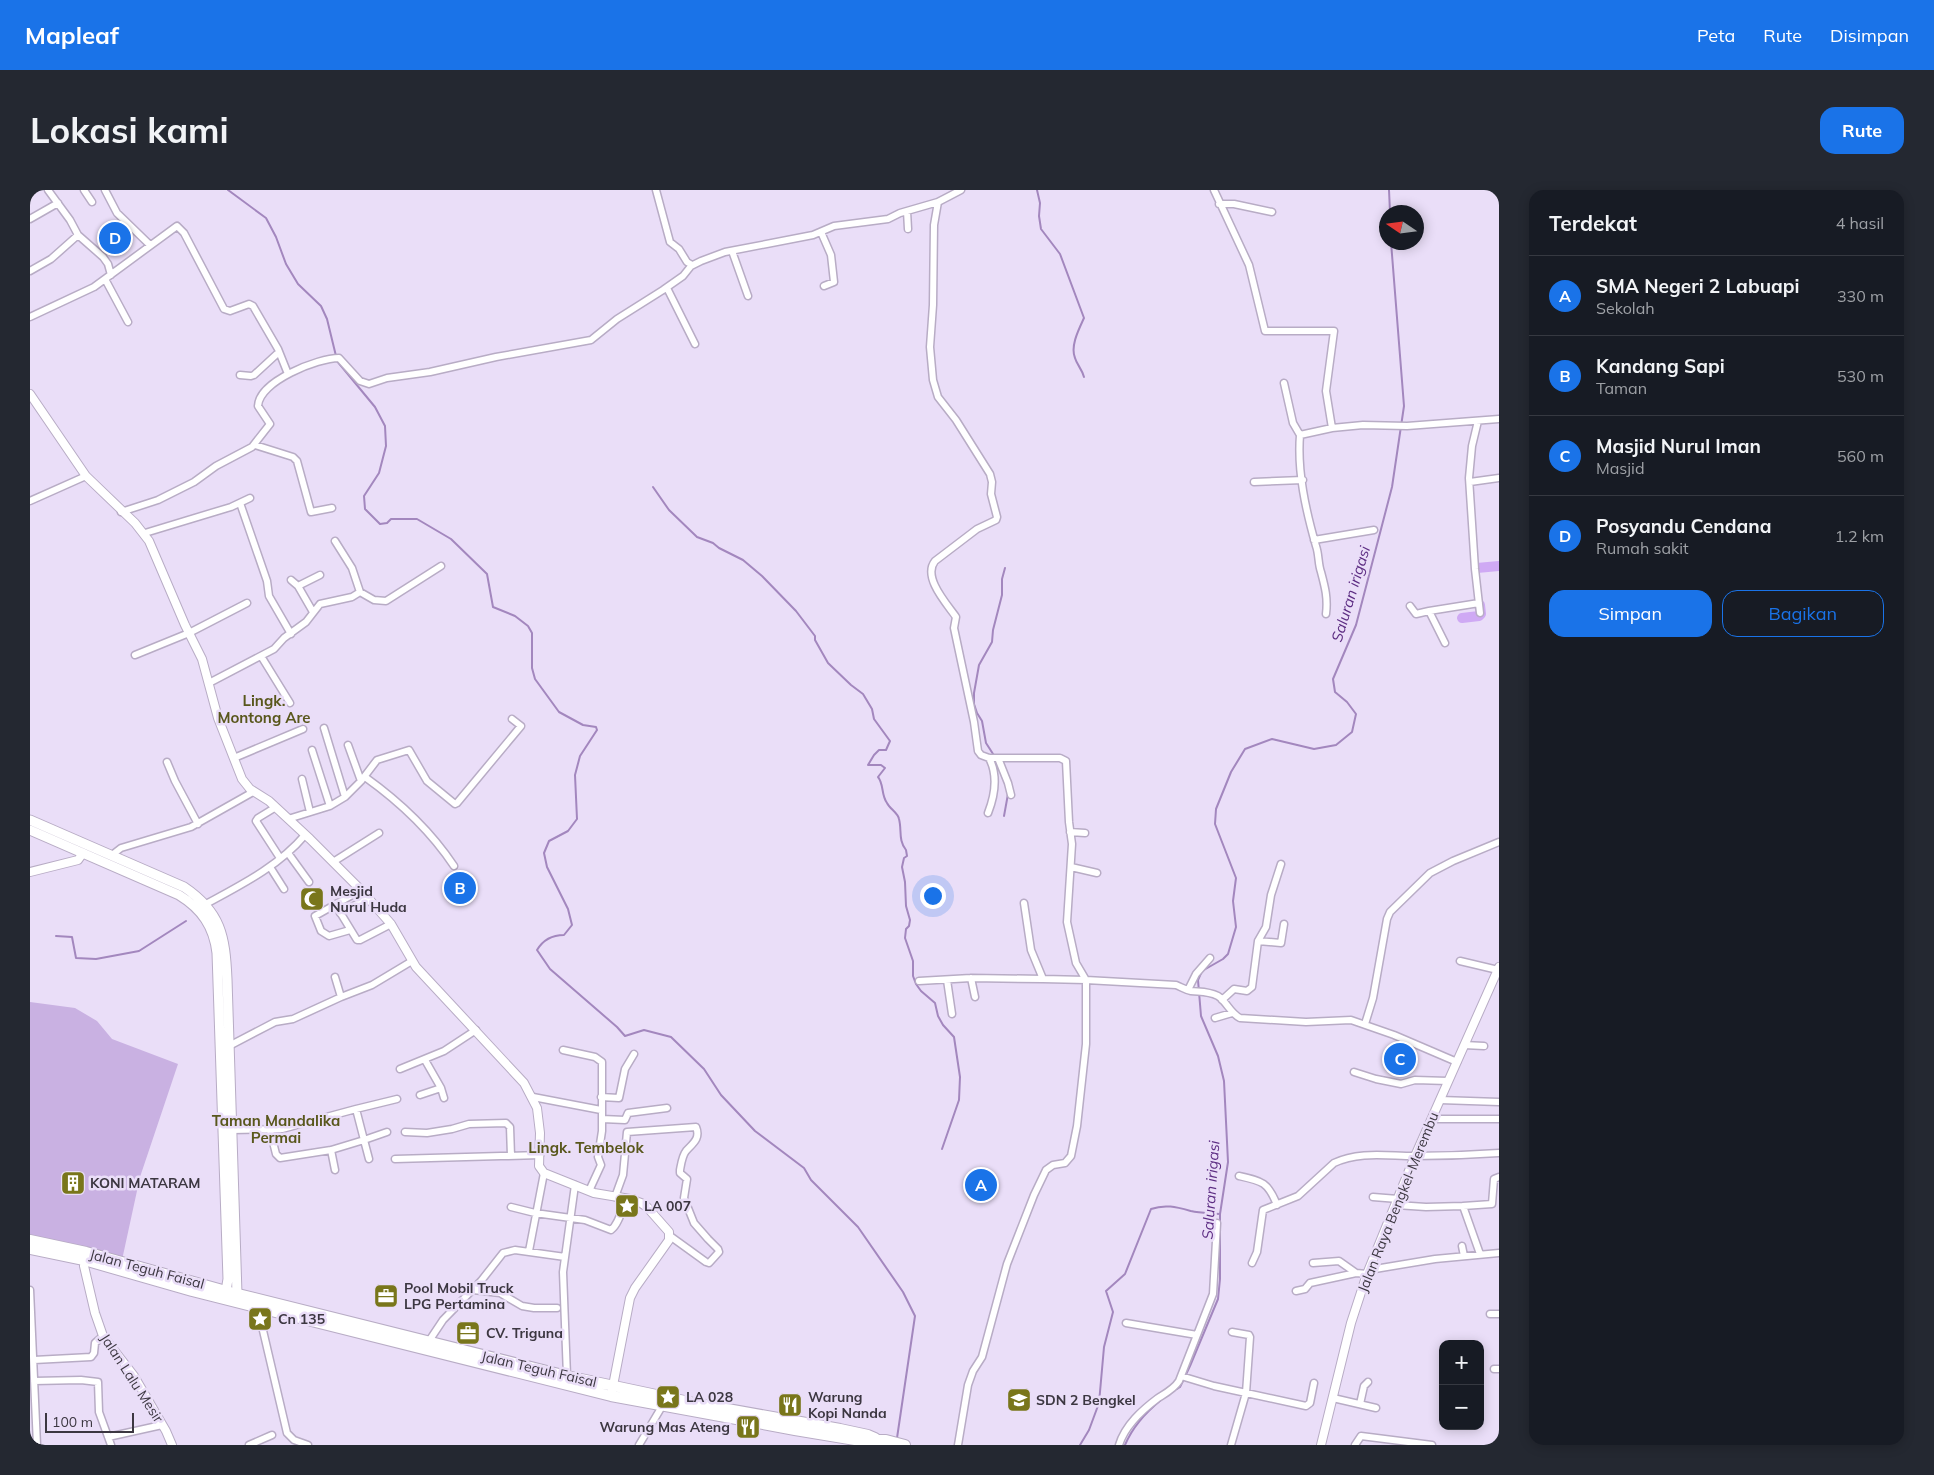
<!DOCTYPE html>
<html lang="id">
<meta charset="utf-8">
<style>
body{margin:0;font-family:Mulish,sans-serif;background:#242831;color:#f1f3f6}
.controls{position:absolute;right:15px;bottom:15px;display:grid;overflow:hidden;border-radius:10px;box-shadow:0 2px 12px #0003}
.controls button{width:45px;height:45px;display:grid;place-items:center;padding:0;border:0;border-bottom:1px solid #363941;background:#171b24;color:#f1f3f6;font:25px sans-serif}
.compass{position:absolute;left:1349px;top:15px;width:45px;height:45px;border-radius:50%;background:#171b24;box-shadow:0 2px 12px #0003;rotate:283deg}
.scale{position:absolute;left:15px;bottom:12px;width:89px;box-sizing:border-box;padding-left:5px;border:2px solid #3c3741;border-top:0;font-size:14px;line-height:18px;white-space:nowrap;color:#3c3741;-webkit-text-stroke:4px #eadef8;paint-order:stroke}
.you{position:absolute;left:902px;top:705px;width:18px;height:18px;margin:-12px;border:4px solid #fff;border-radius:50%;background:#1a73e8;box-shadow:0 0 0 8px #1a73e833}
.badge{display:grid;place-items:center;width:32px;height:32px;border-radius:50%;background:#1a73e8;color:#fff;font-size:16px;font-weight:700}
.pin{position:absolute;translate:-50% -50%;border:2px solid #fff;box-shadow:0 1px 5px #0006}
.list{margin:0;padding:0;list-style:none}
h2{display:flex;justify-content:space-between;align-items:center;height:65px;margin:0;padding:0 20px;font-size:21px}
h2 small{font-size:16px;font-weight:400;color:#9ea1a6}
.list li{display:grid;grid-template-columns:32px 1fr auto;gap:15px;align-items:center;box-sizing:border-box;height:80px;padding:0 20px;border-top:1px solid #363941}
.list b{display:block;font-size:19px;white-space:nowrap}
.list p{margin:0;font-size:16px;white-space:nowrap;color:#9ea1a6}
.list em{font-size:16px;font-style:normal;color:#9ea1a6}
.actions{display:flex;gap:10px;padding:15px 20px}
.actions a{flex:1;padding:11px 0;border:1px solid #1a73e8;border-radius:15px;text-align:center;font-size:18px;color:#1a73e8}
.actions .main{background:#1a73e8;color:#fff}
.map{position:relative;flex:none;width:1469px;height:1255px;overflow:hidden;border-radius:15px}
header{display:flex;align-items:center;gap:30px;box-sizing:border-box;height:70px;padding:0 25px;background:#1a73e8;color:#fff}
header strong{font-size:24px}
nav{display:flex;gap:28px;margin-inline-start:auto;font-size:18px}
.intro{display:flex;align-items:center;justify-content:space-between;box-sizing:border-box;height:120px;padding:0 30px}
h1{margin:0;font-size:35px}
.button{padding:12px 22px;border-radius:15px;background:#1a73e8;color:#fff;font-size:18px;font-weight:700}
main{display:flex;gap:30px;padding:0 30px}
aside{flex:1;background:#171b24;border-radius:15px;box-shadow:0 2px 12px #0003}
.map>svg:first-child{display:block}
.green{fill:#c9b1e2}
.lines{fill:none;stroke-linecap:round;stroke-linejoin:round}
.stream{stroke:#a387be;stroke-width:2}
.river{stroke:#cfa9f4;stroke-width:10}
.minor-casing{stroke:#b8acc5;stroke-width:9}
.tertiary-casing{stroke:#b8acc5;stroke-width:10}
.secondary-casing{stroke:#b8acc5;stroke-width:11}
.trunk-casing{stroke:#b8acc5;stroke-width:12}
.minor{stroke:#fff;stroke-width:6}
.tertiary{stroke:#fff;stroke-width:8}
.secondary{stroke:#fff;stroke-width:9}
.trunk{stroke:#fff;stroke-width:10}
.labels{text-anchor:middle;stroke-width:5;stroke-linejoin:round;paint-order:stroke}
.poi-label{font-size:14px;font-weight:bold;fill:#3c3741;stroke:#eadef8;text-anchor:start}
.street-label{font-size:14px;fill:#3c3741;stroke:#eadef8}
.water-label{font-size:15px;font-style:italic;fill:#5d2d83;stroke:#eadef8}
.neighbourhood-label{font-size:15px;font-weight:bold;fill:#59571c;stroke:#eadef8}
</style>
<header>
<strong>Mapleaf</strong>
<nav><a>Peta</a><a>Rute</a><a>Disimpan</a></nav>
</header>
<div class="intro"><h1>Lokasi kami</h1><a class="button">Rute</a></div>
<main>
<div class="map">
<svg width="1469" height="1255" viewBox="0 0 1469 1255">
<rect width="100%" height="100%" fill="#eadef8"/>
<!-- green -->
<path class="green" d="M 0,812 L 45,818 L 67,831 L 82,849 L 148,874 L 110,987 L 92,1070 L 0,1050 Z"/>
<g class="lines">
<!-- stream -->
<path class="stream" d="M 198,0 L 236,28 L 246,47 L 256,74 L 268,94 L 291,116 L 297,129 L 306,166
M 1007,0 L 1010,13 L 1009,26 L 1011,39 L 1030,64 L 1054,128 C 1049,139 1040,156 1045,168 C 1047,175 1052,179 1054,187
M 1359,0 L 1360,22
M 307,171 L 345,217 L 355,236 L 356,256 L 349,283 L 334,306 L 335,319 L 350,334 L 357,333 L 361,329 L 387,329 L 421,349 L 457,384 L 463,417 L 485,426 L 498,436 L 502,443 L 502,478 L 505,489 L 529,522 L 553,535 L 566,537 L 567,540 L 550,566 L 545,585 L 547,629 L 538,641 L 519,651 L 514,663 L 517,677 L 538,719 L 542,735 L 534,745 C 523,745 513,750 507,760 L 520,779 L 587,837 L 595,846 L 614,840 L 641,847 L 674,879 L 691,905 L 725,941 L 774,978 L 781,990 L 828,1037 L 873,1102 L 885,1126 L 867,1248
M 623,297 L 639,320 L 667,347 L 683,353 L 689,358 L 713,370 L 732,386 L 766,421 L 785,446 L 785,450 L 798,473 L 821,495 L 833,504 L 842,519 L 844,529 L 860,551 L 856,560 L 849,560 L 844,565 L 838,575 L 851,575 L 855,578 L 848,587 C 854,594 851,605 857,613 C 860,619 868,623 869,629 C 872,640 868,650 876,660 L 877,666 L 874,668 L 872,677 L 875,692 L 876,716 L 880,730 L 879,736 L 876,739 L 875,748 L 883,771 L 883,786 L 886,794 L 891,801 L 905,813 L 908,826 L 913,835 L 924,847 L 930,887 L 929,910 L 912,959
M 965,567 L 956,553 L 952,531 L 947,523 L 944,514 L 944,503 L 949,475 L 962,452 L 963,440 L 972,405 L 972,389 L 975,378
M 974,626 L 978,604
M 26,746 L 42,747 L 46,768 L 66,769 L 109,761 L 156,731
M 1147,1199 L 1150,1197 L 1160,1176 L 1188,1109 L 1190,1089 L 1190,1024 L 1198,972 L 1194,891 L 1188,866 L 1171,826 L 1168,790 L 1172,781 L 1193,769 L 1198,764 L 1206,737 L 1203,711 L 1206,688 L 1185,634 L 1186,619 L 1201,582 L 1215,559 L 1242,549 L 1284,559 L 1306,555 L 1322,542 L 1326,524 L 1317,512 L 1305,502 L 1303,489 L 1326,435 L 1362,297 L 1374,216 L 1361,52
M 1050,1255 L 1059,1240 L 1069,1213 L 1074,1157 L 1083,1122 L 1076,1101 L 1095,1084 L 1121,1019 C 1135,1014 1146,1017 1161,1021 C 1170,1023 1180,1023 1190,1024
M 1095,1255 C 1103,1236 1115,1223 1131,1210"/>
<!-- river -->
<path class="river" d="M 1447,378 L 1469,376
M 1432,428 L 1449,426 L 1451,424 L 1450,415"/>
<defs>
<path id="minor" d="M 18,0 L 40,30 L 48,45 L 73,67 L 78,74 L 81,85
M 54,0 L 62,12
M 75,0 L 87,23 L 120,55
M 626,0 L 640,52 L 649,59 L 657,72 L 662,75
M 1184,0 L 1219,75 L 1235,141 L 1304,141 L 1296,201 L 1302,238
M 908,12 L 904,35 L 903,115 L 900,157 L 903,190 L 908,207 L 926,230 L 960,284 L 962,292 L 961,304 L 967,327 L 966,330 L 947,339 L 905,371 C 892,387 917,414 926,427 L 924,438 L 944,532 L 948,561 L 951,565 L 959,568 L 1030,568 L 1036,571 L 1039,632 L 1042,654 L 1037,732 L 1046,773 L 1056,790 L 1056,854 L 1047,936 L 1041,966 L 1035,973 L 1023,975 L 1016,980 L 1004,1005 L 977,1074 L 952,1167 L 943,1181 L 938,1195 L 928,1255
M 1189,14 L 1204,14 L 1242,22
M 877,21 L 878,39
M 0,29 L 28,13
M 791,42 L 801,65 L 804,92 L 794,96
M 702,61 L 718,106
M 0,81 L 21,69 L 48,45
M 75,89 L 98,132
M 637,98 L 665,154
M 0,127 L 64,97 L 147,36 L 154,43 L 194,119 L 200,121 L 219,114 L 223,116 L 248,159 L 258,184
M 210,185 L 221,186 L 224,185 L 249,162
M 1254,193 L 1263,233 L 1270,245
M 1448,231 L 1442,256 L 1439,288 L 1445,379 L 1450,423
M 225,255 L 263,267 L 267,271 L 281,322 L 302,318
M 1224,292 L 1273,290
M 1440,292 L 1469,288
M 0,311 L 56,286
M 210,313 L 237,391 L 239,406 L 261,444
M 91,322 L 128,310 L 164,292 L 186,276 L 222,257 L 240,234 L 228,216 C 229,191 288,168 309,168 L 330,191 L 339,194 L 357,188 L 400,182 L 466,167 L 561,150 L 587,129 L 633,100 L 653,86 L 661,76 L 671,71 L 695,62 L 783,45 L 804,36 L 858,29 L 870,23 L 908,12 L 931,0
M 115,343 L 201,317 L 220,308
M 1284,350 L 1344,340
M 305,351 L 322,378 L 330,402
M 261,390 L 268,396
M 1380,416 L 1386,424 L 1399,421
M 283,422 L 268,396 L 290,385
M 1296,424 C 1298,408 1295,397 1291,382 C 1288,374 1289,364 1286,356 C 1276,321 1267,282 1270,245 L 1302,238 L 1333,235 L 1377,236 L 1469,229
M 1415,453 L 1399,421 L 1449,413
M 105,465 L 159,443 L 217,413
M 231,466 L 260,513
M 179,493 L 244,459 L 254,448 L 276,432 L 290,414 L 322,407 L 330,402 L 344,410 L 356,411 L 411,376
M 294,538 L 315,607
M 318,555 L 331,591
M 282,560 L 300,616
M 204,568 L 273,539
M 968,568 L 978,593 L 981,605
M 137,572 L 145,591 L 168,634
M 335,587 C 370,612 400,640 424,676
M 272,589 L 280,622
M 246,617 L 228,628 L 226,631 L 250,668
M 958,623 C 965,605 968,585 959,568
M 258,629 L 300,616 L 315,607 L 331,591 L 347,570 L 379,560 L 397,591 L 425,614 L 427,613 L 491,536 L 482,529
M 1040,642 L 1055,643
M 258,663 L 279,692
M 82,665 L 91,658 L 161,637 L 223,602
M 303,672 L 349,643
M 240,677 L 254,699
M 1041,677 L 1067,683
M 994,713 L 1001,760 L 1013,789 L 1056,790 L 1146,795 C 1151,797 1156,800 1161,801 C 1171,802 1178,801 1188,806 C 1197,812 1200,823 1210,828 L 1276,832 L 1321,830 L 1364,845 L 1427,872
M 176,714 C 211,695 249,676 275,645
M 305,714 L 327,750 L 330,750 L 361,734
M 310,723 L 337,709
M 320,740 L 299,746 L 291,741 L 285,726 L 331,700
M 1228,751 L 1251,753 L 1254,734
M 1430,771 L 1468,780
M 305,787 L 311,807 L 342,795 L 382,771
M 941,788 L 945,807
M 917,790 L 922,824
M 889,791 L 941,788 L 1013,789
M 1158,800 L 1166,784 L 1180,768
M 1192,810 L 1204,799 L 1217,801 L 1222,797 L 1228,751 L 1236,737 L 1241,705 L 1251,674
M 1185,828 L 1202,823
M 1335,834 L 1343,808 L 1357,729 L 1360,722 L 1400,683 L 1423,671 L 1469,652
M 1434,855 L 1454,856
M 199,856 L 245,832 L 263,829 L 311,807
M 533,860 L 565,867 L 572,872 L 572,941 L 568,967 L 571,975 L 559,1001
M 395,870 L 411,898 L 414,908
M 370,879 L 414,861 L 446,840
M 1324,882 L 1346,889 L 1371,894 L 1385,890 L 1418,891
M 390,905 L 411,898
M 503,907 L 571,920
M 571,907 L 589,908 L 595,879 L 604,864
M 1410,910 L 1469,912
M 572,929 L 595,930 L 598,923 L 637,918
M 1402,929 L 1469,929
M 202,940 L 252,939 L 326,919
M 240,940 L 246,964 L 250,968 L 301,960 L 334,950 L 326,919 L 367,909
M 375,942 L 397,943 L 422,939 L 439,934 L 476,933 L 480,937 L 481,966
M 301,960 L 305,980
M 339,969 L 334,950 L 357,942
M 365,969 L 510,965
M 1209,986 C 1232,991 1238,992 1247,1015
M 585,1007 L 593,985 L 597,942 L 666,937 C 671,949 662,954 656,961 C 652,966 651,975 650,980 L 650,983 L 657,989 L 654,1008 L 664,1033 L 678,1049 L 688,1059 L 689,1062 L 679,1073 L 676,1072 L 640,1046
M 1343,1007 L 1368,1009
M 1366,1015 L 1396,1017 L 1433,1016 L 1450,1064
M 1433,1016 L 1462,1014 L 1464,989 L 1469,987
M 481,1017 L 505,1023 L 555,1030 L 581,1040 C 589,1034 592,1019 596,1009
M 1432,1056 L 1434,1066
M 499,1061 L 514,983
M 1222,1073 L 1227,1062 L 1233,1020 L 1268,1006 L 1304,973 C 1329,961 1357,966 1384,966 C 1412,966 1441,965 1469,963
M 1283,1073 L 1309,1071 L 1326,1083 L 1337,1084
M 1339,1080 L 1405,1069 L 1469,1063
M 0,1100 L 7,1255
M 443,1100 L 470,1103 L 492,1116 L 504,1118 L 527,1118
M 1266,1101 L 1275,1099 L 1280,1093 L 1326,1083
M 229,1116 L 231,1132 L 257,1243 L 264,1250 L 278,1255
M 1460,1124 L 1469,1124
M 1096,1133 L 1167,1145
M 397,1154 L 413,1130 L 451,1091 L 473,1063 L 485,1060 L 535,1067
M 4,1170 L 61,1167 L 64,1163 L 65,1153 L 73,1146
M 1464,1179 L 1469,1179
M 537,1186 L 533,1082 L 545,995
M 1151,1186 L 1184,1196 L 1276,1216 L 1280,1213 L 1284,1193
M 4,1191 L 51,1190 L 68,1192 L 69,1222 L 81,1255
M 1303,1208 L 1346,1218
M 1330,1214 L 1334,1196 L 1338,1192
M 78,1247 L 132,1235
M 219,1255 L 242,1245
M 609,1255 L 634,1213
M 1089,1255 C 1095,1235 1112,1220 1128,1208 C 1136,1203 1144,1199 1149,1191 L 1183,1104 L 1187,1033
M 1201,1255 L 1216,1203 L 1220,1147 L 1219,1145 L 1202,1142
M 1325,1255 L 1331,1246 L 1402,1255"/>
<path id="tertiary" d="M 0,204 L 56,286 L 105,333 L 119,351 L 155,435 L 172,469 L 188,528 L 212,589 L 220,599 L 239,611 L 280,649 L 331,700 L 361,734 L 386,777 L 494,893 L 507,918 L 510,943 L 509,976 L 514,983 L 564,1003 L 600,1009 L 611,1013 L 617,1017 L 639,1042 L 639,1050 L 605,1098 L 600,1108 L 581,1206
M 0,682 L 48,670 L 53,663
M 55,1067 L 54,1076 L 65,1123 L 73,1146 L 104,1186 L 136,1241 L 142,1255
M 1291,1255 L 1321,1133 L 1337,1084 L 1385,966 L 1469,777"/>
<path id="secondary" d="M 0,630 L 154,697 C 191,722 195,746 197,789 L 207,1104 L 206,1111
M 0,640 L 149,705 C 172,719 184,737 187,763 L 198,1089 L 195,1107"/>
<path id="trunk" d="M 0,1050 L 56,1062 L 196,1101 L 537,1186 L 664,1213 L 810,1239 L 838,1245 L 845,1248
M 0,1059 L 54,1070 L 162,1101 L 581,1206 L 765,1240 L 825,1250 L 856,1250 L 875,1255"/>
</defs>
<!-- minor casing -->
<use href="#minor" class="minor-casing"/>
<!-- tertiary casing -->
<use href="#tertiary" class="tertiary-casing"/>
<!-- secondary casing -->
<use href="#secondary" class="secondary-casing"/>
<!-- trunk casing -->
<use href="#trunk" class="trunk-casing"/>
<!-- minor -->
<use href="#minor" class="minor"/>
<!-- tertiary -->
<use href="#tertiary" class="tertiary"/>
<!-- secondary -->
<use href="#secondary" class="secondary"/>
<!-- trunk -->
<use href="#trunk" class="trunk"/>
</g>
<!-- icons -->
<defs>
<symbol id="mosque-square" viewBox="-11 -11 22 22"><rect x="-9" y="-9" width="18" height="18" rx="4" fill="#79761b" stroke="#eadef8"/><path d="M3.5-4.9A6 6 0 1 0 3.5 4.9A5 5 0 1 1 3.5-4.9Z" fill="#fff"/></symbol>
<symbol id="building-square" viewBox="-11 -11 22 22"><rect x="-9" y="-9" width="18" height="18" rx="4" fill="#79761b" stroke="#eadef8"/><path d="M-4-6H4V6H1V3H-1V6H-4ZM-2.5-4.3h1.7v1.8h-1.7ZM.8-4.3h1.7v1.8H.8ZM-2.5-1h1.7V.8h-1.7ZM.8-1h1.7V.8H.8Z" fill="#fff"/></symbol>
<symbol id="sight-square" viewBox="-11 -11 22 22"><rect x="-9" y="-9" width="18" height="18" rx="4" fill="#79761b" stroke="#eadef8"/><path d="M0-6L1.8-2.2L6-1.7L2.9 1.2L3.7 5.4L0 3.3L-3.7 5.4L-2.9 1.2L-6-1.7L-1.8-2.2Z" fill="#fff"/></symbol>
<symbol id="office-square" viewBox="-11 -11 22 22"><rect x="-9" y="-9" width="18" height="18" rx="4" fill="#79761b" stroke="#eadef8"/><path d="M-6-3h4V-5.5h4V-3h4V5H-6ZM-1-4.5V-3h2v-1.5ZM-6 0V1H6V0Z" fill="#fff"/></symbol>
<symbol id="school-square" viewBox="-11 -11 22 22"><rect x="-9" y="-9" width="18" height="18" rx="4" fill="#79761b" stroke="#eadef8"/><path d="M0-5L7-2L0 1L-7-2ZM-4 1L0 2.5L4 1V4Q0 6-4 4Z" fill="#fff"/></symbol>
<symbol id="restaurant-square" viewBox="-11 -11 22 22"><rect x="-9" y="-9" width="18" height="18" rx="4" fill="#79761b" stroke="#eadef8"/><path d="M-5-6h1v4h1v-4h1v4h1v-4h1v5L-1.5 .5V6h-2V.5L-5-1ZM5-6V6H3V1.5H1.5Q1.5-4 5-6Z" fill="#fff"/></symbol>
</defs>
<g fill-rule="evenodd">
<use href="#mosque-square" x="268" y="695" width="28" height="28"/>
<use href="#building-square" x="29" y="979" width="28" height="28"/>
<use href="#sight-square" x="583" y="1002" width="28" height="28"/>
<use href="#office-square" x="342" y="1092" width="28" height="28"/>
<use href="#sight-square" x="216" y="1115" width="28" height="28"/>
<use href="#office-square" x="424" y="1129" width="28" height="28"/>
<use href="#sight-square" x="624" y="1193" width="28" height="28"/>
<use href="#school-square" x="975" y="1196" width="28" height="28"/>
<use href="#restaurant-square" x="746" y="1201" width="28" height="28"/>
<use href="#restaurant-square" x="704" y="1223" width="28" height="28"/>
</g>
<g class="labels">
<!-- poi labels -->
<g class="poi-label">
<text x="300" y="706">Mesjid<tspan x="300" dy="16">Nurul Huda</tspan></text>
<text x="60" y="998">KONI MATARAM</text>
<text x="614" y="1021">LA 007</text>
<text x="374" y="1103">Pool Mobil Truck<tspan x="374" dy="16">LPG Pertamina</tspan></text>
<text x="248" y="1134">Cn 135</text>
<text x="456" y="1148">CV. Triguna</text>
<text x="656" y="1212">LA 028</text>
<text x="778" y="1212">Warung<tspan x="778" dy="16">Kopi Nanda</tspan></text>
<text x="1006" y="1215">SDN 2 Bengkel</text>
<text x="700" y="1242" text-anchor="end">Warung Mas Ateng</text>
</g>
<!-- street labels -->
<g class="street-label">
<text transform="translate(1368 1012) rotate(-68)" y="5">Jalan Raya Bengkel-Merembu</text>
<text transform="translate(117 1079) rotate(15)" y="5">Jalan Teguh Faisal</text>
<text transform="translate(509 1179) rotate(13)" y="5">Jalan Teguh Faisal</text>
<text transform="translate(102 1188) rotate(57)" y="5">Jalan Lalu Mesir</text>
</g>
<!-- water labels -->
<g class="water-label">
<text transform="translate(1321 404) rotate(-73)" y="5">Saluran irigasi</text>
<text transform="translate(1181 1000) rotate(-86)" y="5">Saluran irigasi</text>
</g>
<!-- neighbourhood labels -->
<g class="neighbourhood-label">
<text x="234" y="516">Lingk.<tspan x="234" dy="17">Montong Are</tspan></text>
<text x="246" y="936">Taman Mandalika<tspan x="246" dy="17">Permai</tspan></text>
<text x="556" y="963">Lingk. Tembelok</text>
</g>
</g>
</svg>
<div class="controls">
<button>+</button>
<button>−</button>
</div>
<svg class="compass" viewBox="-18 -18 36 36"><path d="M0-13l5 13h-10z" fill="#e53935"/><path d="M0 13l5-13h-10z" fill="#9ea1a6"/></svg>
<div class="scale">100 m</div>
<div class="you"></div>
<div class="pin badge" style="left:951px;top:995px">A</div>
<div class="pin badge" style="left:430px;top:698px">B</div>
<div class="pin badge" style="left:1370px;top:869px">C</div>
<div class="pin badge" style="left:85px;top:48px">D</div>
</div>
<aside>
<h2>Terdekat<small>4 hasil</small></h2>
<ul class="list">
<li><span class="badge">A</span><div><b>SMA Negeri 2 Labuapi</b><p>Sekolah</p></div><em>330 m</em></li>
<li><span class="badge">B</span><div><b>Kandang Sapi</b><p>Taman</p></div><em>530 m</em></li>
<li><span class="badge">C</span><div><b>Masjid Nurul Iman</b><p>Masjid</p></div><em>560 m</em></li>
<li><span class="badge">D</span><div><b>Posyandu Cendana</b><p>Rumah sakit</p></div><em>1.2 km</em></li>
</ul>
<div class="actions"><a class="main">Simpan</a><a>Bagikan</a></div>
</aside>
</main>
